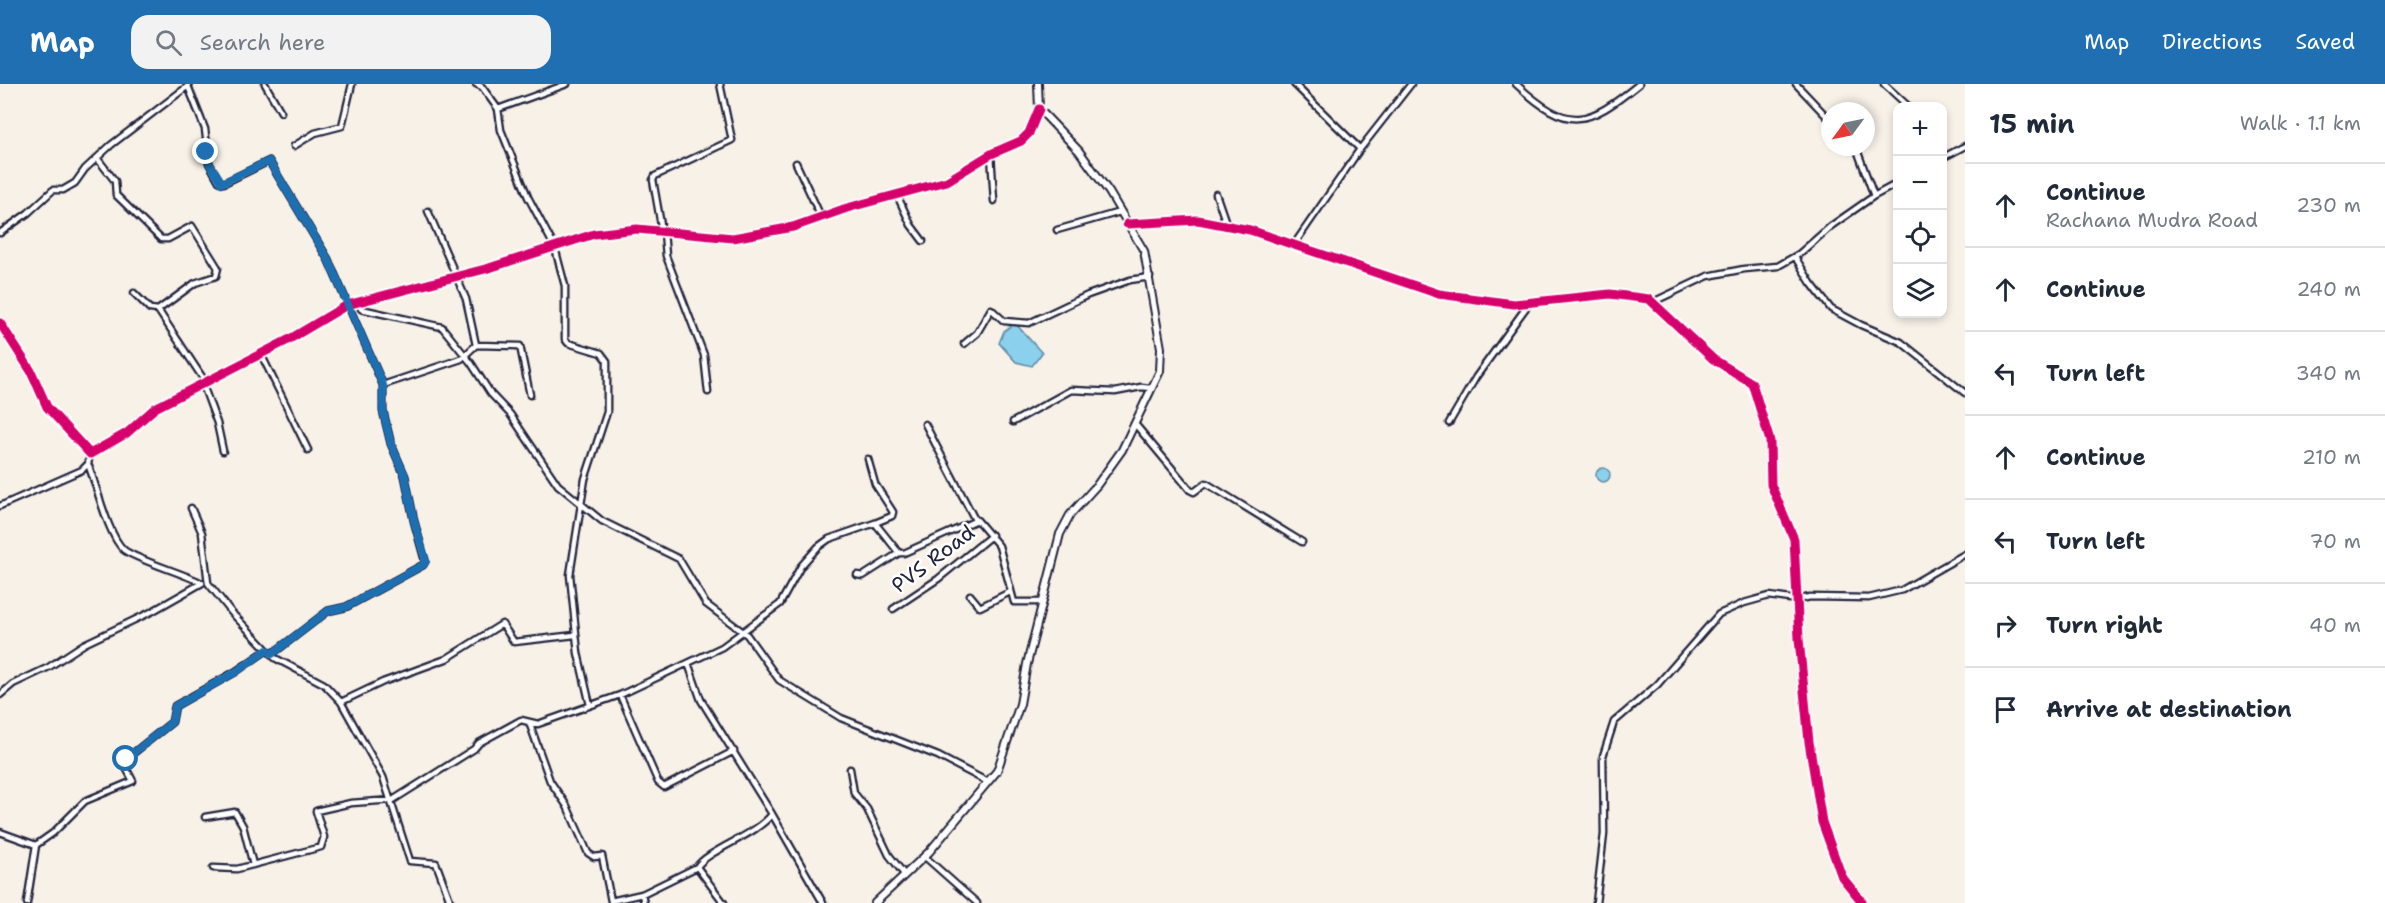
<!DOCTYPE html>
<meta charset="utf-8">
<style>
body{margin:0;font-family:"Shantell Sans",sans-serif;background:#f2f2f3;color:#1f2937}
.controls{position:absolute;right:18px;top:18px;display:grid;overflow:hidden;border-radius:12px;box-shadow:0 3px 9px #0003}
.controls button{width:54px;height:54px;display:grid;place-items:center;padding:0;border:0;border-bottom:2px solid #e0e1e3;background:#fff;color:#1f2937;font:30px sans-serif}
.compass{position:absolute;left:1821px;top:18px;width:54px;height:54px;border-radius:50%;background:#fff;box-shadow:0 3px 9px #0003;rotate:237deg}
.stop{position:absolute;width:18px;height:18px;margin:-14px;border:4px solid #1f6fb2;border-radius:50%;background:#fff}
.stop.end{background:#1f6fb2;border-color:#fff;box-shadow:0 2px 6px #0008}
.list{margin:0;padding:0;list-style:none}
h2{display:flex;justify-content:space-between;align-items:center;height:78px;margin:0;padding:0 24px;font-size:26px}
h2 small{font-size:20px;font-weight:400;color:#747a83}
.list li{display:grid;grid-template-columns:39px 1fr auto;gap:18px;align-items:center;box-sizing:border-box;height:84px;padding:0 24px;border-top:2px solid #e0e1e3}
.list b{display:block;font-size:22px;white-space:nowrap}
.list p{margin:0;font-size:20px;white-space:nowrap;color:#747a83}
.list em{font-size:20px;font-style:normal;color:#747a83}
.icon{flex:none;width:33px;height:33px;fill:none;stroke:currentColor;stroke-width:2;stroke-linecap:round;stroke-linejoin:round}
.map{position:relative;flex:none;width:1965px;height:819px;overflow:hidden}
header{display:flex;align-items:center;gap:36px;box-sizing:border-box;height:84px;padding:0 30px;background:#1f6fb2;color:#fff}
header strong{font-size:28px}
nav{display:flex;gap:33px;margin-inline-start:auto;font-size:21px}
.search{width:420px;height:54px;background:#f2f2f3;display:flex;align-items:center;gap:15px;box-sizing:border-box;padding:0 21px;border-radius:18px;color:#747a83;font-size:22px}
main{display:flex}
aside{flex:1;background:#fff}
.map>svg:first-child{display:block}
.water{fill:#8bd0ec;stroke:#618aa5;stroke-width:1.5}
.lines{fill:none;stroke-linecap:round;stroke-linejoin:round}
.street-casing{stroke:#22223b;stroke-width:9}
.secondary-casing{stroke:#22223b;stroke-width:10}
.street{stroke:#fff;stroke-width:4.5}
.secondary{stroke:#fff;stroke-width:6}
.cycleway-casing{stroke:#fff;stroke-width:13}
.cycleway{stroke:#d6006c;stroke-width:9}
.route{stroke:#1f6fb2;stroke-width:8}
.labels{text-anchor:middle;stroke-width:5;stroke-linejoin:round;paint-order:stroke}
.street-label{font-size:21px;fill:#22223b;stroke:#fff}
</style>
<header>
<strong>Map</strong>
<div class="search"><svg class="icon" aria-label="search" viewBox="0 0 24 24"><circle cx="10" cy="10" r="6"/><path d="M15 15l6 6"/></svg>Search here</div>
<nav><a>Map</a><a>Directions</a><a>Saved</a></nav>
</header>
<main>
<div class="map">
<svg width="1965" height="819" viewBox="0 0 1965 819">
<rect width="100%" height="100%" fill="#f7f1e8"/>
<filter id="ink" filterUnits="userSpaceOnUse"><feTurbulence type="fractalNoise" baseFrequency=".0167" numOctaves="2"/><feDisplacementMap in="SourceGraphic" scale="12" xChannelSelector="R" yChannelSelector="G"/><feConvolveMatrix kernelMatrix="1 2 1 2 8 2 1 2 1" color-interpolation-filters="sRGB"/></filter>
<g filter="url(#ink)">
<!-- water -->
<path class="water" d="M 1015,239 L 1042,269 L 1032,282 L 1016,278 L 999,259 L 1004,247 Z
M1596 391a7 7 0 1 1 14 0a7 7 0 1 1-14 0Z"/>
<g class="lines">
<defs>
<path id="street" d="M 265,0 L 281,28
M 476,0 L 482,3 L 498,25 L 501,46 L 528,113 L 555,164 L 565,202 L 565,255 L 568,259 L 601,269 L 607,277 L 607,328 L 585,395 L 570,491 L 578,569 L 590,621
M 1294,0 L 1360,65
M 1516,0 C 1569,49 1587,42 1639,0
M 1796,0 L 1830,36
M 1884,0 L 1908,22
M 188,2 L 205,45 L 209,79 L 219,97 L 224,99 L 269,77 L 328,175 L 383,301 L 383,327 L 391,360 L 405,392 L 414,437 L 425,477 L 423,481 L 346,523 L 328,527 L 272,570
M 498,25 L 567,0
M 294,62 L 315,49 L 342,42 L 352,0
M 1856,63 L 1874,112
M 991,70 L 994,117
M 97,74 L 115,97 L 116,111 L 161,155 L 168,155 L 192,142 L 218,184 L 216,192 L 195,199 L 158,226
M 1942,74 L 1965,62
M 796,79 L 821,133
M 1216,110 L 1227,142
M 897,111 L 911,141 L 923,157
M 428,127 L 466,215 L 476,261
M 1127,140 L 1198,136 L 1250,146 L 1439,210 L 1514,220 L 1610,210 L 1649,215 L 1713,275 L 1752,299 L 1770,357 L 1771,401 L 1794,455 L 1799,555 L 1809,658 L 1822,738 L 1842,793 L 1863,819
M 1057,146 L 1120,128
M 662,147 L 653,96 L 655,92 L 732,56 L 720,0
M 664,148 L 666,172 L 704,271 L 708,308
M 0,149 L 28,129 L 53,106 L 63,106 L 75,99 L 85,85 L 111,61 L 188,2
M 1293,162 L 1360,65 L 1411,0
M 1795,173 L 1811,199 L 1831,225 L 1861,241 L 1901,258 L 1965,309
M 134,209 L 150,225 L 158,226 L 206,299
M 359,217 L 361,225 L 442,243 L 471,279 L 491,310 L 510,330 L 558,401 L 602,437 L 679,475 L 706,520 L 747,551 L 779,596 L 841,634 L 938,672 L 988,698
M 1653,218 L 1708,192 L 1744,185 L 1778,182 L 1799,170 L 1831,142 L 1874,112 L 1898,99
M 0,239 L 31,287 L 47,323 L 90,370 L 127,349 L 155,324 L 288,256 L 347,221 L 489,184 L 594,150 L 637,145 L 733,154 L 793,143 L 847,124 L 947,97 L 991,70 L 1021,57 L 1029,49 L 1039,25
M 964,260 L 977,249 L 991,225 L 1004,237 L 1029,239 L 1088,211 L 1130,196 L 1150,193
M 261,270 L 308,366
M 203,301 L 217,339 L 223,367
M 383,301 L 461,275 L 476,261 L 520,262 L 530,311
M 1013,338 L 1071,306 L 1115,308 L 1141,303 L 1151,304
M 1449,339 L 1476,293 L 1530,218
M 925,340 L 975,436
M 1135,340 L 1190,406 L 1194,408 L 1206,399 L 1302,458
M 868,375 L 875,400 L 893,428 L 892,432 L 875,439
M 88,380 C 97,402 108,452 124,466 C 137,476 183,489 202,499
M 0,422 L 82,386 L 88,380 L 90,370
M 191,424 L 202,449 L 208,499 L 232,529 L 275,574 L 324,600 L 341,618 L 383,693 L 410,777 L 436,779 L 451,819
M 857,491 L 863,492 L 899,469
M 970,511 L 980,523 L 1010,508
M 893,525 L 938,495 L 992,451
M 688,579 L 701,616 L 772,730 C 757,751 706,767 697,783 L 724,819
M 0,611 L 13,600 L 49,583 L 84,560 L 151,528 L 202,499
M 620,611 L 658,698 L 664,703 L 734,667
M 341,618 L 383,598 L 446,575 L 502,540 L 514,558 L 575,551
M 529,638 L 550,697 L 567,722 L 588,769 L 594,773 L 602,772 L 611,817 L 642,810 L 697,783
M 850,685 L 854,709 L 867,725 L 889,771 L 904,790
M 772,730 L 823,819
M 205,733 L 235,728 L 243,742 L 253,781
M 0,748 L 36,761 L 27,819
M 36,761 L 53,749 L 85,717 L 133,697 L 125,682 L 126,675 L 172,638 L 175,622 L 235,588 L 267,566
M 924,772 L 977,819
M 213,784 L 237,785 L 321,763 L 324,753 L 316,727 L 351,719 L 393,716 L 474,665 L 479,659 L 521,636 L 538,640 L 620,611 L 722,563 L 780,520 L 801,482 L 818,463 L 829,455 L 875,439 L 899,469 L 904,469 L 977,436 L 999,462 L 1014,518 L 1043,518
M 642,810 L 644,819
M 1596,819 L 1604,750 L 1603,672 L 1614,638 L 1657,601 L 1719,530 L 1744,519 L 1769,512 L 1797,516 L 1810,513 L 1869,514 L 1902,506 L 1965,470"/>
<path id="secondary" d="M 875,819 L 929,768 L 997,687 L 1020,620 L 1027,580 L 1060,450 L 1070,431 L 1097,401 L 1122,366 L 1160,287 L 1161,264 L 1144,167 L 1109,108 L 1079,67 L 1039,25 L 1038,0"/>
</defs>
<!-- street casing -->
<use href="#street" class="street-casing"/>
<!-- secondary casing -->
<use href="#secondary" class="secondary-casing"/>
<!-- street -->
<use href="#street" class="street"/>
<!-- secondary -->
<use href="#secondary" class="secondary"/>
<defs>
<path id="cycleway" d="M 1127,140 L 1198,136 L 1250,146 L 1439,210 L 1514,220 L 1610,210 L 1649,215 L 1713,275 L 1752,299 L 1770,357 L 1771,401 L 1794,455 L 1799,555 L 1809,658 L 1822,738 L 1842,793 L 1863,819
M 0,239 L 31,287 L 47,323 L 90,370 L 127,349 L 155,324 L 288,256 L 347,221 L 489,184 L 594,150 L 637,145 L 733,154 L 793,143 L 847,124 L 947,97 L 991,70 L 1021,57 L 1029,49 L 1039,25"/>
</defs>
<!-- cycleway casing -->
<use href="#cycleway" class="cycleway-casing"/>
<!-- cycleway -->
<use href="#cycleway" class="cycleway"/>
</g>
</g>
<g class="lines" filter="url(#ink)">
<!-- route -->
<path class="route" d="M 126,675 L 172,638 L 175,622 L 236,588 L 267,566 L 272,570 L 328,527 L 346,523 L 423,481 L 426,477 L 414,437 L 405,392 L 391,360 L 383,327 L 383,301 L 328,175 L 269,77 L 222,99 L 209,79 L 206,68"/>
</g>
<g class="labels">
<!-- street labels -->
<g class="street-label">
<text transform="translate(933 475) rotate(-37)" y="7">PVS Road</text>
</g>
</g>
</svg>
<div class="controls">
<button>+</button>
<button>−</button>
<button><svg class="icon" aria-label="locate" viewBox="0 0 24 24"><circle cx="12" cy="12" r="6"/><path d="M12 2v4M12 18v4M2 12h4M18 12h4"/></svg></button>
<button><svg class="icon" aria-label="layers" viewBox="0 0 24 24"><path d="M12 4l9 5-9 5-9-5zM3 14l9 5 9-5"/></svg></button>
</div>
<svg class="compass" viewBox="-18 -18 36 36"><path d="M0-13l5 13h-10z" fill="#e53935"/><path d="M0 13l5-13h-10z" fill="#747a83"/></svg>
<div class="stop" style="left:126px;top:675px"></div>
<div class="stop end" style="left:206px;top:68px"></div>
</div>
<aside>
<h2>15 min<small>Walk · 1.1 km</small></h2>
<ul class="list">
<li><svg class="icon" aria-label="ahead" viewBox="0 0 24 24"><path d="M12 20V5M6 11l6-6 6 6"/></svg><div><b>Continue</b><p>Rachana Mudra Road</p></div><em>230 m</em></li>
<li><svg class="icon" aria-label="ahead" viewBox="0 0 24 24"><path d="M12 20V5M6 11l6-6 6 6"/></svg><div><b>Continue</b></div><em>240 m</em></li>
<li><svg class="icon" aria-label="left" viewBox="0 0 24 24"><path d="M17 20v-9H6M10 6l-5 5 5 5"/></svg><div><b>Turn left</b></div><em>340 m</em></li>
<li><svg class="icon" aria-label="ahead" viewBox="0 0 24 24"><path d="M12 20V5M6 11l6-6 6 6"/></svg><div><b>Continue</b></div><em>210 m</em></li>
<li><svg class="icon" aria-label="left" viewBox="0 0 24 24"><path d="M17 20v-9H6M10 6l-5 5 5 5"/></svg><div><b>Turn left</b></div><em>70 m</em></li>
<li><svg class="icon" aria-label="right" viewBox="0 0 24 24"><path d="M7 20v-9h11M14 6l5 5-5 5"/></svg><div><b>Turn right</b></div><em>40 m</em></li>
<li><svg class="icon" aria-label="arrive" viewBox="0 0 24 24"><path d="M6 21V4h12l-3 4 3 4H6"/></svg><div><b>Arrive at destination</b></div></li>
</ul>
</aside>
</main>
